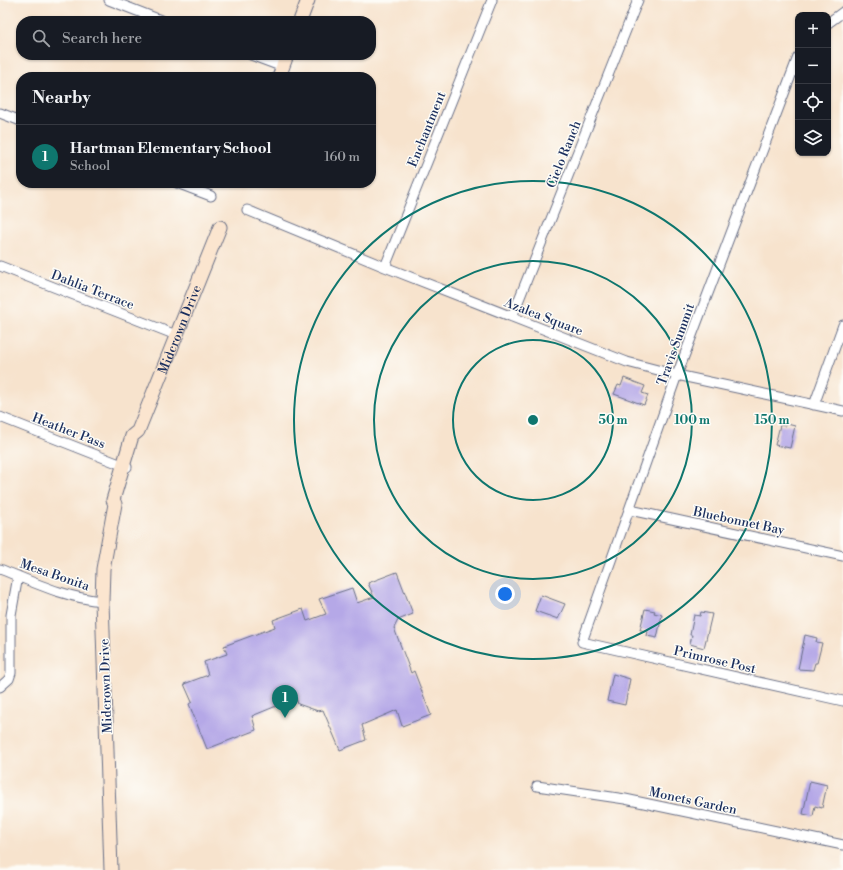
<!DOCTYPE html>
<meta charset="utf-8">
<style>
body{margin:0;font-family:"Libre Bodoni",serif;background:#20242c;color:#f1f3f6}
.controls{position:absolute;right:12px;top:12px;display:grid;overflow:hidden;border-radius:8px;box-shadow:0 1px 3px #0004}
.controls button{width:36px;height:36px;display:grid;place-items:center;padding:0;border:0;border-bottom:1px solid #363941;background:#171b24;color:#f1f3f6;font:20px sans-serif}
.you{position:absolute;left:505px;top:594px;width:14px;height:14px;margin:-10px;border:3px solid #fff;border-radius:50%;background:#1a73e8;box-shadow:0 0 0 6px #1a73e833}
.badge{display:grid;place-items:center;width:26px;height:26px;border-radius:50%;background:#0f766e;color:#fff;font-size:13px;font-weight:700}
.pin{position:absolute;translate:-50% -33px;filter:drop-shadow(0 1px 2px #0008)}
.pin::after{content:'';position:absolute;top:21px;width:14px;height:12px;background:inherit;clip-path:polygon(0 0,100% 0,50% 100%)}
.list{margin:0;padding:0;list-style:none}
h2{display:flex;justify-content:space-between;align-items:center;height:52px;margin:0;padding:0 16px;font-size:17px}
h2 small{font-size:13px;font-weight:400;color:#9ea1a6}
.list li{display:grid;grid-template-columns:26px 1fr auto;gap:12px;align-items:center;box-sizing:border-box;height:64px;padding:0 16px;border-top:1px solid #363941}
.list b{display:block;font-size:15px;white-space:nowrap}
.list p{margin:0;font-size:13px;white-space:nowrap;color:#9ea1a6}
.list em{font-size:13px;font-style:normal;color:#9ea1a6}
.icon{flex:none;width:22px;height:22px;fill:none;stroke:currentColor;stroke-width:2;stroke-linecap:round;stroke-linejoin:round}
.map{position:relative;flex:none;width:843px;height:870px;overflow:hidden}
.search{position:absolute;background:#171b24;box-shadow:0 1px 3px #0004;left:16px;top:16px;width:360px;height:44px;display:flex;align-items:center;gap:10px;box-sizing:border-box;padding:0 14px;border-radius:16px;color:#9ea1a6;font-size:15px}
.panel{position:absolute;background:#171b24;box-shadow:0 1px 3px #0004;left:16px;top:72px;width:360px;height:116px;border-radius:16px}
.map>svg:first-child{display:block}
.building{fill:#b5a8e7}
.lines{fill:none;stroke-linecap:round;stroke-linejoin:round}
.street-casing{stroke:#686e85;stroke-width:11}
.secondary-casing{stroke:#686e85;stroke-width:15}
.street{stroke:#fff;stroke-width:9}
.secondary{stroke:#fbe5cf;stroke-width:13}
.ring{fill:none;stroke:#0f766e;stroke-width:2}
.labels{text-anchor:middle;stroke-width:3;stroke-linejoin:round;paint-order:stroke}
.street-label{font-size:13px;fill:#1b2f5e;stroke:#fdfcf7}
.centre{fill:#0f766e;stroke:#fdfcf7;stroke-width:2}
.ring-label{font-size:12px;text-anchor:middle;font-weight:bold;fill:#0f766e;stroke:#fdfcf7;stroke-width:3;stroke-linejoin:round;paint-order:stroke}
</style>
<div class="map">
<svg width="843" height="870" viewBox="0 0 843 870">
<rect width="100%" height="100%" fill="#fdfcf7"/>
<filter id="ink" filterUnits="userSpaceOnUse"><feTurbulence type="fractalNoise" baseFrequency=".025" numOctaves="2"/><feDisplacementMap in="SourceGraphic" scale="8" xChannelSelector="R" yChannelSelector="G"/><feConvolveMatrix kernelMatrix="1 2 1 2 8 2 1 2 1" color-interpolation-filters="sRGB"/></filter>
<filter id="wash" filterUnits="userSpaceOnUse"><feTurbulence type="fractalNoise" baseFrequency=".012" numOctaves="4" result="noise"/><feDisplacementMap in="SourceGraphic" scale="16" xChannelSelector="R" yChannelSelector="G"/><feGaussianBlur stdDeviation="0.9" result="paint"/><feColorMatrix in="noise" values="0 0 0 0 0 0 0 0 0 0 0 0 0 0 0 0 0 1.4 0 .05"/><feComposite in="paint" operator="in"/></filter>
<g filter="url(#wash)">
<rect width="100%" height="100%" fill="#f7e3cd"/>
<g id="blocks">
<!-- building -->
<path class="building" d="M 624,378 L 645,386 L 642,393 L 648,395 L 644,405 L 614,394 L 618,385 L 621,386 Z
M 787,424 L 795,426 L 790,448 L 775,445 L 780,425 L 786,426 Z
M 397,572 L 413,614 L 398,620 L 394,628 L 411,673 L 414,671 L 431,715 L 402,726 L 397,710 L 362,725 L 366,740 L 340,750 L 323,710 L 318,711 L 298,704 L 296,698 L 252,716 L 256,730 L 207,749 L 189,704 L 192,702 L 184,684 L 208,675 L 204,662 L 227,654 L 224,646 L 275,627 L 273,620 L 303,609 L 307,621 L 326,614 L 319,599 L 352,588 L 357,603 L 374,597 L 368,583 Z
M 541,595 L 565,604 L 558,619 L 535,611 Z
M 645,609 L 655,611 L 654,613 L 662,615 L 657,638 L 647,636 L 648,631 L 640,630 Z
M 701,612 L 712,614 L 704,648 L 690,644 L 692,635 L 690,635 L 694,615 L 700,616 Z
M 805,635 L 817,638 L 816,642 L 822,643 L 817,663 L 815,663 L 813,670 L 798,669 Z
M 613,674 L 630,679 L 625,705 L 607,701 Z
M 810,781 L 827,785 L 822,808 L 815,806 L 813,816 L 803,814 Z"/>
</g>
</g>
<g filter="url(#ink)">
<use href="#blocks" fill-opacity="0" stroke="#686e85" stroke-width="1"/>
<g class="lines">
<defs>
<path id="street" d="M 109,0 L 163,21
M 828,23 L 843,12
M 251,55 L 283,67
M 798,57 L 677,375 L 582,642 L 843,701
M 0,113 L 21,121
M 177,183 L 211,196
M 247,210 L 385,267 L 627,362 L 677,375 L 843,411
M 0,266 L 176,335
M 385,267 L 492,0
M 512,317 L 638,0
M 814,405 L 843,325
M 0,417 L 127,467
M 630,510 L 843,556
M 0,569 C 33,582 66,598 102,601
M 0,687 L 9,679 L 11,673 L 11,615 L 18,576
M 537,786 L 625,799 L 843,845"/>
<g id="secondary">
<path d="M 300,21 L 308,0"/>
<path d="M 279,77 L 287,55"/>
<path id="s1" d="M 111,870 L 102,601 L 103,569 L 115,504 L 113,500 L 132,436 L 138,431 L 220,227"/>
</g>
</defs>
<!-- street casing -->
<use href="#street" class="street-casing"/>
<!-- secondary casing -->
<use href="#secondary" class="secondary-casing"/>
<!-- street -->
<use href="#street" class="street"/>
<!-- secondary -->
<use href="#secondary" class="secondary"/>
</g>
</g>
<!-- distance rings -->
<g class="ring">
<circle cx="533" cy="420" r="80"/>
<circle cx="533" cy="420" r="159"/>
<circle cx="533" cy="420" r="239"/>
</g>
<g class="labels">
<!-- street labels -->
<g class="street-label">
<text transform="translate(426 129) rotate(-68)" y="5">Enchantment</text>
<text transform="translate(563 154) rotate(-68)" y="5">Cielo Ranch</text>
<text transform="translate(93 289) rotate(21)" y="5">Dahlia Terrace</text>
<text transform="translate(544 316) rotate(21)" y="5">Azalea Square</text>
<text dy="5" stroke="none"><textPath href="#s1" startOffset="556">Midcrown Drive</textPath></text>
<text transform="translate(675 344) rotate(-70)" y="5">Travis Summit</text>
<text transform="translate(69 430) rotate(21)" y="5">Heather Pass</text>
<text transform="translate(739 520) rotate(12)" y="5">Bluebonnet Bay</text>
<text transform="translate(55 574) rotate(19)" y="5">Mesa Bonita</text>
<text transform="translate(715 659) rotate(13)" y="5">Primrose Post</text>
<text transform="translate(105 686) rotate(-92)" y="5">Midcrown Drive</text>
<text transform="translate(693 800) rotate(12)" y="5">Monets Garden</text>
</g>
</g>
<circle cx="533" cy="420" r="6" class="centre"/>
<g class="ring-label">
<text x="613" y="424">50 m</text>
<text x="692" y="424">100 m</text>
<text x="772" y="424">150 m</text>
</g>
</svg>
<div class="controls">
<button>+</button>
<button>−</button>
<button><svg class="icon" aria-label="locate" viewBox="0 0 24 24"><circle cx="12" cy="12" r="6"/><path d="M12 2v4M12 18v4M2 12h4M18 12h4"/></svg></button>
<button><svg class="icon" aria-label="layers" viewBox="0 0 24 24"><path d="M12 4l9 5-9 5-9-5zM3 14l9 5 9-5"/></svg></button>
</div>
<div class="you"></div>
<div class="pin badge" style="left:285px;top:718px">1</div>
<div class="search"><svg class="icon" aria-label="search" viewBox="0 0 24 24"><circle cx="10" cy="10" r="6"/><path d="M15 15l6 6"/></svg>Search here</div>
<section class="panel">
<h2>Nearby<small></small></h2>
<ul class="list">
<li><span class="badge">1</span><div><b>Hartman Elementary School</b><p>School</p></div><em>160 m</em></li>
</ul>
</section>
</div>
